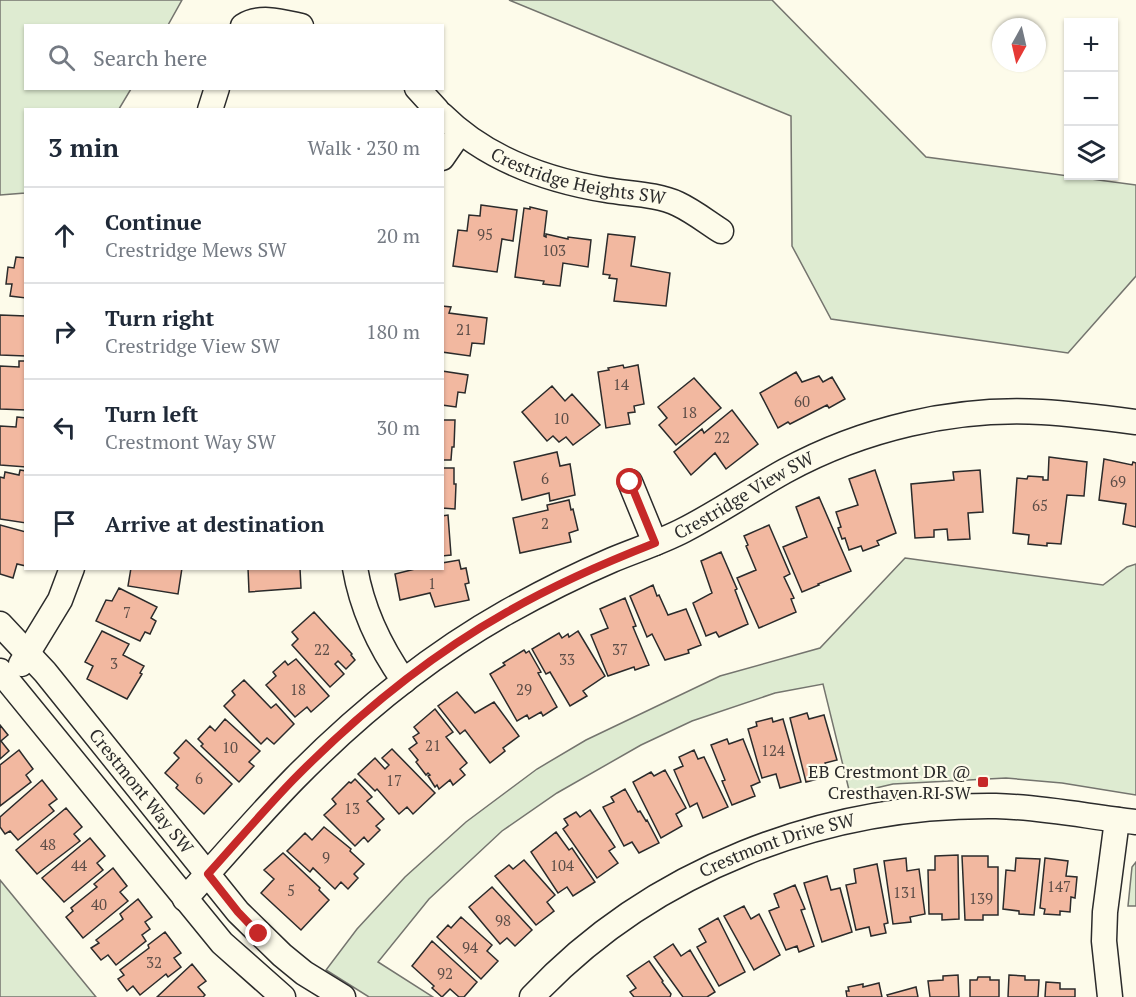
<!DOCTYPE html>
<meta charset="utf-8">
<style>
body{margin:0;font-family:"PT Serif",serif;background:#f2f2f3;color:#1f2937}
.controls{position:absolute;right:18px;top:18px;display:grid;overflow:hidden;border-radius:0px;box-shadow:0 2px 4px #0004}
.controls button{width:54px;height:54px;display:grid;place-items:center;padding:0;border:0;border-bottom:2px solid #e0e1e3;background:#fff;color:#1f2937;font:30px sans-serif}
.compass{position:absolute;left:992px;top:18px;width:54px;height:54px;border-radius:50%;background:#fff;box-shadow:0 2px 4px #0004;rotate:188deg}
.stop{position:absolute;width:18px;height:18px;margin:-14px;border:4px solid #c62828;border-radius:50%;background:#fff}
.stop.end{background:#c62828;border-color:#fff;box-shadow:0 2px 6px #0008}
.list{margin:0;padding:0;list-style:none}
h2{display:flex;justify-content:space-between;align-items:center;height:78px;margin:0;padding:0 24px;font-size:26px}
h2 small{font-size:20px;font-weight:400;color:#747a83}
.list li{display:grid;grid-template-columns:39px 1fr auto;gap:18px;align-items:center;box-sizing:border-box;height:96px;padding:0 24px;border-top:2px solid #e0e1e3}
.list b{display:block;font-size:22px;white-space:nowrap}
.list p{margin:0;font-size:20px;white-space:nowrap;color:#747a83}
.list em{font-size:20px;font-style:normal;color:#747a83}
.icon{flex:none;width:33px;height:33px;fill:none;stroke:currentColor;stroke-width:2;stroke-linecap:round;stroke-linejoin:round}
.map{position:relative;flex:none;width:1136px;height:997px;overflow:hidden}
.search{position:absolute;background:#fff;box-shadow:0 2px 4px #0004;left:24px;top:24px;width:420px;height:66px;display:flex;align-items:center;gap:15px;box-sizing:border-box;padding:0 21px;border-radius:0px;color:#747a83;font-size:22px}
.panel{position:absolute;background:#fff;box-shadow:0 2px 4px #0004;left:24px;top:108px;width:420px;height:462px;border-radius:0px}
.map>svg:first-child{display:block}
.green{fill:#deebd1;stroke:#74746e;stroke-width:1.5}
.building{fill:#f2b8a0;stroke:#2b2b2b;stroke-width:1.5}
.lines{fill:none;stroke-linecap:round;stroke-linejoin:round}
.minor-casing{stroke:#2b2b2b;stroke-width:27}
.minor{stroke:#fdfbea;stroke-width:24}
.route{stroke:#c62828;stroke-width:8}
.poi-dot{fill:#c62828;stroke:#fdfbea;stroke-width:2}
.labels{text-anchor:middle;stroke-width:4.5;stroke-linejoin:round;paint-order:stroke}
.number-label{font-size:15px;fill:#5d4e48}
.street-label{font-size:18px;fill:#2b2b2b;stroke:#fdfbea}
.poi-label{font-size:18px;fill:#2b2b2b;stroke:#fdfbea;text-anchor:end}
</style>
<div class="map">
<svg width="1136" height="997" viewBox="0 0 1136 997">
<rect width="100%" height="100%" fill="#fdfbea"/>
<!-- green -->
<path class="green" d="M 0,0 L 182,0 L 168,25 L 26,26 L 26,88 L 131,89 L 119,109 L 26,110 L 25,193 L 0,195 Z
M 509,0 L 772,0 L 926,157 L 1136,185 L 1136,276 L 1068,353 L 831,319 L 792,246 L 791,116 Z
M 905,558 L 1103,585 L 1127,567 L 1136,564 L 1136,795 L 1062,783 L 1006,778 L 893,784 L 850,794 L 823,684 L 775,693 L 692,721 L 641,745 L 557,793 L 502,831 L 429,899 L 378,962 L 433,997 L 369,997 L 326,970 L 357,929 L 405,877 L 466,822 L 537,769 L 586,740 L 720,676 L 820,648 Z
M 1136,862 L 1136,906 L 1128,906 L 1132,867 Z
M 0,880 L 96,997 L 0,997 Z"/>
<!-- building -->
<path class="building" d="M 481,205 L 517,210 L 513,241 L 502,239 L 497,272 L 453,266 L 458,230 L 467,231 L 469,215 L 480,216 Z
M 530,207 L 547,211 L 544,236 L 546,237 L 546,234 L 568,239 L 568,237 L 591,240 L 588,267 L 563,263 L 560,286 L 543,284 L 544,281 L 515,277 L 524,208 L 530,209 Z
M 608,234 L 635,237 L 631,266 L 670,273 L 666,306 L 614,301 L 617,279 L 609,278 L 610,275 L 603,274 Z
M 16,257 L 26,258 L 26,298 L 10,296 L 12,284 L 6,284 L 8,267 L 14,268 Z
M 442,306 L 451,307 L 449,313 L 487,318 L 484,344 L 472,343 L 470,356 L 442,352 Z
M 0,315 L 26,316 L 26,356 L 0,355 Z
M 19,361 L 26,361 L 26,410 L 0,409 L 0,366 L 19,367 Z
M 623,365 L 624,368 L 638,365 L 644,404 L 634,406 L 635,412 L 628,413 L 630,424 L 606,428 L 598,372 L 609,370 L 608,368 Z
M 442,371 L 468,375 L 465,393 L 458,392 L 456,407 L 442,405 Z
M 796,372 L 802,382 L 819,376 L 823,382 L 832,377 L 845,399 L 829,408 L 827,405 L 790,424 L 788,422 L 778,428 L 760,393 Z
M 694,378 L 721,408 L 676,445 L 659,425 L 667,418 L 658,407 Z
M 552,386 L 565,401 L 572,394 L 600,425 L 573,445 L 566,437 L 559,442 L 553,436 L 547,441 L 522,412 Z
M 732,410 L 758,444 L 726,469 L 715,453 L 691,475 L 674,452 L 702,429 L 704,433 Z
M 17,417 L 26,418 L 26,467 L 0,465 L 0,426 L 16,427 Z
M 442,420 L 455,420 L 454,447 L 452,447 L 451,460 L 442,460 Z
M 557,452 L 560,466 L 570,464 L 575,495 L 550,501 L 549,493 L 522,500 L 514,462 Z
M 1049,457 L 1087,462 L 1084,496 L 1067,495 L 1061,544 L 1047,543 L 1047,546 L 1028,544 L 1029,535 L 1013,533 L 1017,478 L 1027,479 L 1028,476 L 1043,477 L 1043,480 L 1048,480 Z
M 1104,459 L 1132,465 L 1133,462 L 1136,463 L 1136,527 L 1123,524 L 1126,504 L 1099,500 Z
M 442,468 L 454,468 L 454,484 L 456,484 L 455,509 L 442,508 Z
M 20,470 L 26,471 L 26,523 L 0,519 L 0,477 L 4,478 L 5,472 L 19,475 Z
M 875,470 L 896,533 L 877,541 L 879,545 L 863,551 L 861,546 L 849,550 L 845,538 L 842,539 L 838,528 L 841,527 L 836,512 L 858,505 L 849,479 Z
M 980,470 L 983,512 L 968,513 L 970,539 L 948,540 L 947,529 L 934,530 L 934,537 L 915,538 L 911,484 L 954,480 L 953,472 Z
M 819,497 L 851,571 L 818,584 L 819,585 L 802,592 L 783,547 L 807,537 L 796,507 Z
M 569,500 L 571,510 L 573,509 L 578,530 L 569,533 L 571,542 L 520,553 L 513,518 L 548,510 L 547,505 Z
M 448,515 L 451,555 L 442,556 L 442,516 Z
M 0,525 L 26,532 L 26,566 L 17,564 L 13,578 L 0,574 Z
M 769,525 L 790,574 L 784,577 L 794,598 L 791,599 L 796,612 L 759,628 L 737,578 L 756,570 L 746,546 L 748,545 L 744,536 Z
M 721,552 L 737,589 L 735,590 L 748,624 L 719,637 L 716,632 L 706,636 L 693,603 L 712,593 L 701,561 Z
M 459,560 L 461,569 L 466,568 L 469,583 L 465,584 L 469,600 L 435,607 L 430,593 L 400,600 L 395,574 L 419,568 L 442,568 L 442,563 Z
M 131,568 L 182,568 L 178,594 L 128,586 Z
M 248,568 L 300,568 L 301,588 L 249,592 Z
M 653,585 L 657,596 L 659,595 L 668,615 L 686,609 L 701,645 L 688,650 L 689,653 L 665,660 L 652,634 L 647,637 L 630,596 Z
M 119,588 L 157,607 L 151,618 L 156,621 L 150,634 L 145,632 L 140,641 L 96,621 L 106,600 L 112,601 Z
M 625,598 L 636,626 L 633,627 L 649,665 L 635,670 L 634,667 L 608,676 L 591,635 L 608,628 L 600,609 Z
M 314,612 L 352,654 L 351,655 L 355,660 L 346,669 L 338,661 L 335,664 L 344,674 L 330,687 L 292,645 L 298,639 L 292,632 Z
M 102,631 L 129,644 L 123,655 L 144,666 L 140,673 L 142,674 L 127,699 L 87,679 L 93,666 L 85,662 Z
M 578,631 L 605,676 L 583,691 L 587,696 L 570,706 L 550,672 L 546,674 L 532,649 L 559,633 L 562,638 L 568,634 L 569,637 Z
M 524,650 L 526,653 L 529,651 L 541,672 L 538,673 L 557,707 L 543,716 L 541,712 L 529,719 L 527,715 L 517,721 L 490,674 L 505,665 L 503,663 Z
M 296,659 L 329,696 L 311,712 L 307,707 L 295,717 L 266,685 L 276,676 L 273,672 L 285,661 L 288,665 Z
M 244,680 L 271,708 L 276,704 L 294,724 L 274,744 L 267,738 L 261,744 L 224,706 L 235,695 L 232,691 Z
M 457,692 L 475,713 L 494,702 L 519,736 L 503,748 L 505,751 L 490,763 L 465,730 L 460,734 L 438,706 Z
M 435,709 L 453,732 L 446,737 L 467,763 L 460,769 L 465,775 L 453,785 L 450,780 L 439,789 L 437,785 L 435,787 L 428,776 L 430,775 L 428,773 L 426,775 L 416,762 L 418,760 L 409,749 L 417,743 L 413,737 L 419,733 L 414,727 Z
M 807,713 L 809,719 L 824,715 L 837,760 L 825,763 L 829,776 L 806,782 L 790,718 Z
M 772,718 L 773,722 L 783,719 L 801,782 L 780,788 L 776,774 L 762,778 L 748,729 L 757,726 L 756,722 Z
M 225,719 L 260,751 L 249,762 L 254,766 L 239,782 L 201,746 L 203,744 L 198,739 L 210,726 L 215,731 Z
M 0,725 L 8,735 L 1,741 L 9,751 L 0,759 Z
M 727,739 L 729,744 L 743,739 L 760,782 L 751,786 L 755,796 L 732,805 L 722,781 L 725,780 L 711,745 Z
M 186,740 L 232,784 L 204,814 L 176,788 L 178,785 L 165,773 L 179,758 L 174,753 Z
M 392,749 L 435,793 L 413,814 L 407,807 L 399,814 L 377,789 L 375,791 L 358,774 L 375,758 L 385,769 L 389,765 L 382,758 Z
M 19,750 L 33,769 L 26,775 L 31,782 L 0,806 L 0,765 Z
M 694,750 L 698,759 L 704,757 L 728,807 L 703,818 L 697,803 L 690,807 L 674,770 L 683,766 L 679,757 Z
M 665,770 L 686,808 L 676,814 L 682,826 L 661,838 L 633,782 L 651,772 L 654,776 Z
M 355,779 L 372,797 L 367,801 L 384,819 L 376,826 L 380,830 L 368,842 L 364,837 L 355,846 L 324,815 L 336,804 L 332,799 L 349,782 L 351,783 Z
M 42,780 L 57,799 L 49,805 L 54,811 L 18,840 L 10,831 L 5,834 L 0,827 L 0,817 Z
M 625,789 L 638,812 L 640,811 L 646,821 L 647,820 L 659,843 L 639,853 L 632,842 L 624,846 L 603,807 L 614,802 L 611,797 Z
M 66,808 L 82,827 L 74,834 L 80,841 L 37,874 L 16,850 Z
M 590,810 L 615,847 L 609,851 L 618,863 L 597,878 L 563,829 L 568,825 L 564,819 L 576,812 L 580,817 Z
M 324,827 L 351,849 L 350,851 L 364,864 L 354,874 L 358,878 L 348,889 L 341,882 L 335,889 L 313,868 L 310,872 L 287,851 L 305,833 L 312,840 Z
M 556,832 L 569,850 L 572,848 L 595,882 L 573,896 L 567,887 L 558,893 L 531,852 Z
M 90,838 L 105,856 L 97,863 L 103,870 L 64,902 L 42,878 Z
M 283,853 L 320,888 L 319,890 L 329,900 L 301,930 L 261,893 L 274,879 L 264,870 Z
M 958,855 L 959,919 L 942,920 L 942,914 L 929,914 L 928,870 L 935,870 L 935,856 Z
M 962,856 L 988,856 L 988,867 L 998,867 L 998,915 L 983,915 L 983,920 L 965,920 Z
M 906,858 L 907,871 L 919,869 L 925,914 L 910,917 L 911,922 L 893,924 L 884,861 Z
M 1016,858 L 1040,859 L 1034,915 L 1019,914 L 1019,911 L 1003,909 L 1006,870 L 1015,871 Z
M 1045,858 L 1068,861 L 1066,876 L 1077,877 L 1075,898 L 1071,897 L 1070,912 L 1060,911 L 1060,915 L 1044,914 L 1045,909 L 1040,908 Z
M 524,860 L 555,895 L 547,902 L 554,911 L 536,925 L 495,876 L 509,865 L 513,869 Z
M 877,864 L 888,923 L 884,924 L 886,933 L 871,936 L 869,927 L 856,930 L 846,885 L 856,883 L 854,869 Z
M 113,868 L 127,886 L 120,892 L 128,901 L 83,938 L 66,917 L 73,911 L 71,908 L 97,887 L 94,884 Z
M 827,876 L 831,890 L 840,888 L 852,932 L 822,942 L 804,883 Z
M 795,885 L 805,909 L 801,910 L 814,946 L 799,952 L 797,946 L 786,950 L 769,911 L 779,907 L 774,894 Z
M 492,887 L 532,930 L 515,946 L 507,938 L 500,944 L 469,907 Z
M 138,899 L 152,917 L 145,922 L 150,929 L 142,935 L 146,941 L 116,965 L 108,955 L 101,960 L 91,948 L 99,943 L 96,940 L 123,919 L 120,914 Z
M 744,906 L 751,919 L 759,914 L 780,955 L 754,970 L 724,916 Z
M 461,917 L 492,945 L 487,951 L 498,961 L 481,979 L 437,937 L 448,925 L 451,928 Z
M 718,918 L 745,972 L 719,986 L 697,947 L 706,942 L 699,929 Z
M 165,932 L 181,953 L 174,958 L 181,967 L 168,977 L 166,974 L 140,995 L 133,986 L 127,991 L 118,979 L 124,975 L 120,970 L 149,948 L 148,945 Z
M 432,941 L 477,982 L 464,997 L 459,997 L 450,989 L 442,997 L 432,988 L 434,986 L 412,966 Z
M 673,944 L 681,956 L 690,950 L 715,992 L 707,997 L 683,997 L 654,957 Z
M 649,961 L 663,981 L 662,982 L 671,994 L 670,997 L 634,997 L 630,992 L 636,988 L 627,976 Z
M 192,964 L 206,981 L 198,987 L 205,995 L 203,997 L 157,997 Z
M 958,975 L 959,997 L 930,997 L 928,981 L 943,980 L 943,976 Z
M 1009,975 L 1025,976 L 1025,980 L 1039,980 L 1038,997 L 1008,997 Z
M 978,977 L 990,977 L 990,980 L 999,980 L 999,997 L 970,997 L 970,980 L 977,980 Z
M 1046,982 L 1060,983 L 1060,989 L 1075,989 L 1075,997 L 1045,997 Z
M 879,983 L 882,997 L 847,997 L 846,991 L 849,991 L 848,987 L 863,984 L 863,987 Z
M 916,987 L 918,997 L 888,997 L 887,995 Z"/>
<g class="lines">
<defs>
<g id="minor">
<path d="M 243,26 C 260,15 283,22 301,26"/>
<path d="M 417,88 L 437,110"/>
<path d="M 210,110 L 217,88"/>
<path id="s1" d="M 442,115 C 486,159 546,180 606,190 C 629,194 657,194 678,204 C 693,211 707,222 721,231"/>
<path d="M 442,158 L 460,132"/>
<path d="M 630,482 L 655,543"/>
<path d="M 355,568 C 362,609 380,647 404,681"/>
<path id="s2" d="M 0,624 L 45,672 L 238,912 L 282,955 L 304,973 L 343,997"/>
<path d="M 21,664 L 60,600 L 72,568"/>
<path d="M 0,671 L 222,943 L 283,997"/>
<path id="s3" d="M 185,899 C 221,859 256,818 294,779 C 357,715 429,656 507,612 C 541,593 577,575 612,560 C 636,550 661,542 684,530 C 719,512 751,490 785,471 C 862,429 954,407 1042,412 C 1074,414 1105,418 1136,422"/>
<path id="s4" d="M 532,997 C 651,870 824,804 996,806 C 1043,807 1090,817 1136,822"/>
<path d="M 1110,997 L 1104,941 L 1105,912 L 1117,820"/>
</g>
</defs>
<!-- minor casing -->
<use href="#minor" class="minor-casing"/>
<!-- minor -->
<use href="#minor" class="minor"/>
</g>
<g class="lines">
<!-- route -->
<path class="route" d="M 259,934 L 238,912 L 208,874 C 236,843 264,810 293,780 C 356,716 429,656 507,612 C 554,585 604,563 655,543 L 630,482"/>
</g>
<!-- markers -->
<rect class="poi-dot" x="977" y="776" width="12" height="12" rx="3"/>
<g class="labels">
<!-- number labels -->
<g class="number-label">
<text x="485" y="240">95</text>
<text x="554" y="256">103</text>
<text x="464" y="335">21</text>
<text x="621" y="390">14</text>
<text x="802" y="407">60</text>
<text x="689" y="418">18</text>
<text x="561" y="424">10</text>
<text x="722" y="443">22</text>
<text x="545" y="484">6</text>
<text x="1118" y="487">69</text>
<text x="1040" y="511">65</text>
<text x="545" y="529">2</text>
<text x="432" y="589">1</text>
<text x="127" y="618">7</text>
<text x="322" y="655">22</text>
<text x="620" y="655">37</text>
<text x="567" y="665">33</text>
<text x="114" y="669">3</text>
<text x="298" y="695">18</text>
<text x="524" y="695">29</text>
<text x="433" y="751">21</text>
<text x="230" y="753">10</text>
<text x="773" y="756">124</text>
<text x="199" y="784">6</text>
<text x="394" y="786">17</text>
<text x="352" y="814">13</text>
<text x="48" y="850">48</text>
<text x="326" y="863">9</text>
<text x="79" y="871">44</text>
<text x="562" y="871">104</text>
<text x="1059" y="892">147</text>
<text x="291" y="896">5</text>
<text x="905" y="898">131</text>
<text x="981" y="904">139</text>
<text x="99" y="910">40</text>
<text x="503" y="926">98</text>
<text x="470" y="953">94</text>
<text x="154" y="968">32</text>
<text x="445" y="979">92</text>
</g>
<!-- street labels -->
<g class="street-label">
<text dy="6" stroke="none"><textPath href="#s1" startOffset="153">Crestridge Heights SW</textPath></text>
<text dy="6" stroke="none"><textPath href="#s3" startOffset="698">Crestridge View SW</textPath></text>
<text dy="6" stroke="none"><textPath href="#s2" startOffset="219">Crestmont Way SW</textPath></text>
<text dy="6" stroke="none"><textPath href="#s4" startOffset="292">Crestmont Drive SW</textPath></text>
</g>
<!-- poi labels -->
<g class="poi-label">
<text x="971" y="778">EB Crestmont DR @<tspan x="971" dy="21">Cresthaven RI SW</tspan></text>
</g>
</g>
</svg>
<div class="controls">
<button>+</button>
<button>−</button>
<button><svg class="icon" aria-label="layers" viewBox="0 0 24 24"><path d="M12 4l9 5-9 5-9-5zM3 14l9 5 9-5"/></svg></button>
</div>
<svg class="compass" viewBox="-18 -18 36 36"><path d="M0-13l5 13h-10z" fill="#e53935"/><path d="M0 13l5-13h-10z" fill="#747a83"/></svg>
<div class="stop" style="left:630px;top:482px"></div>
<div class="stop end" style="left:259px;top:934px"></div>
<div class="search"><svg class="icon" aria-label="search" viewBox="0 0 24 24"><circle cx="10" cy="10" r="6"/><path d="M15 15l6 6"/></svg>Search here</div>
<section class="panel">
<h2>3 min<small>Walk · 230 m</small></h2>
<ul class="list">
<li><svg class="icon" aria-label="ahead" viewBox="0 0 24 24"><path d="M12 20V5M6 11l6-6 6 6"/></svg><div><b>Continue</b><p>Crestridge Mews SW</p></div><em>20 m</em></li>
<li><svg class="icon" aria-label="right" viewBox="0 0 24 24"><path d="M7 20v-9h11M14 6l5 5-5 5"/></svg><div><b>Turn right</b><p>Crestridge View SW</p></div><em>180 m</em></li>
<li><svg class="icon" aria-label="left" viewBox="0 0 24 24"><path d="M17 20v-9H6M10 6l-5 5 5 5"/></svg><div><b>Turn left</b><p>Crestmont Way SW</p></div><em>30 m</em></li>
<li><svg class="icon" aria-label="arrive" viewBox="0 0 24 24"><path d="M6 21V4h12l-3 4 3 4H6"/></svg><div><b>Arrive at destination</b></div></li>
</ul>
</section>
</div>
